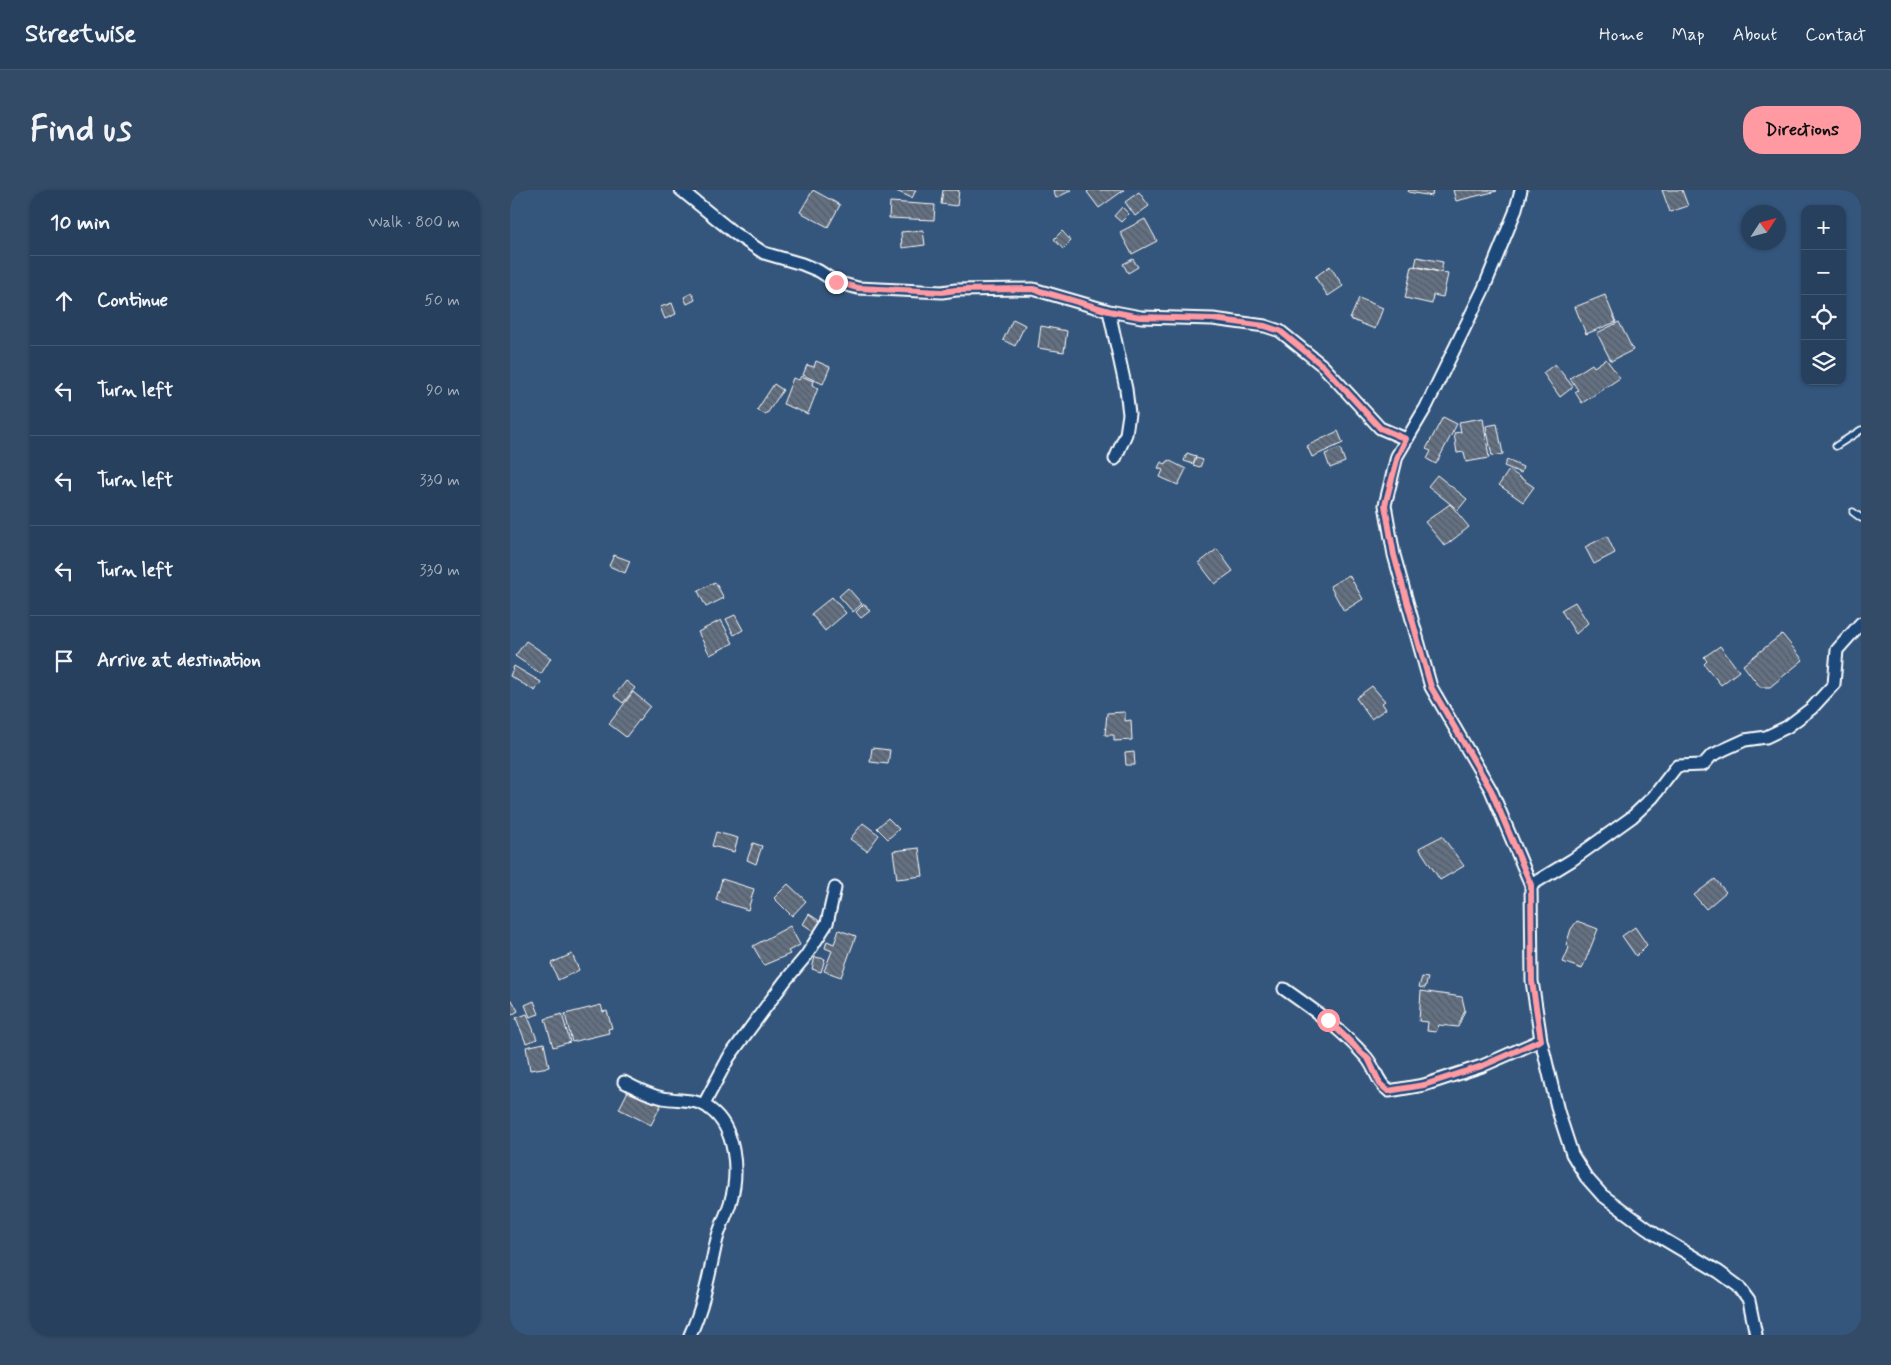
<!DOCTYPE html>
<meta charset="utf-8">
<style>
body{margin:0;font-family:Mynerve,sans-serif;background:#334b67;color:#f1f3f6}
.controls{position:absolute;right:15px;top:15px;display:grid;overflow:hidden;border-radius:10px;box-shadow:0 1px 4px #0004}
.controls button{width:45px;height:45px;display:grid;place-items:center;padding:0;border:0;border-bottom:1px solid #435973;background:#27405e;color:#f1f3f6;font:25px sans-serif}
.compass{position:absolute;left:1231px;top:15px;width:45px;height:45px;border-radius:50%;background:#27405e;box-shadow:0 1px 4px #0004;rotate:54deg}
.stop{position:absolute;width:15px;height:15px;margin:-11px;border:4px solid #ff9aa2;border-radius:50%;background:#fff}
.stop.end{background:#ff9aa2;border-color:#fff;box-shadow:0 1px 5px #0008}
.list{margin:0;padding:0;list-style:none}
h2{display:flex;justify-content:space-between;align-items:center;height:65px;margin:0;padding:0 20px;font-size:21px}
h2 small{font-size:16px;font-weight:400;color:#a4afbc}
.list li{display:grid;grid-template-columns:32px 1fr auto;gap:15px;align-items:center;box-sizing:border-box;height:90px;padding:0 20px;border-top:1px solid #435973}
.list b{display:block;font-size:19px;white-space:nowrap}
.list em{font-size:16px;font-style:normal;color:#a4afbc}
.icon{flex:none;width:28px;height:28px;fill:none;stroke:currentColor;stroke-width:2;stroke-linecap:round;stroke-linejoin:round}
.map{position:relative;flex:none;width:1351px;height:1145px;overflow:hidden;border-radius:20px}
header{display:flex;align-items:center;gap:30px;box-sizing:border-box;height:70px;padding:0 25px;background:#27405e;border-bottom:1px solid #435973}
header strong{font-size:24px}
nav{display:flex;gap:28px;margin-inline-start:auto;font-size:18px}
.intro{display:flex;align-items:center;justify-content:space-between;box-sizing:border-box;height:120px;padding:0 30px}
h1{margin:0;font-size:35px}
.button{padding:12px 22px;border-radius:20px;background:#ff9aa2;color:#111;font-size:18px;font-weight:700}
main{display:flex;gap:30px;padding:0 30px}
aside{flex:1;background:#27405e;border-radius:20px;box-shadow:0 1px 4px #0004}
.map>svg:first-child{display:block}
.building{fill:url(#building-back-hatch);stroke:#fff}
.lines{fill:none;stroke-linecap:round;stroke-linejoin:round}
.service-casing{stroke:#fff;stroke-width:9}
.minor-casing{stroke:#fff;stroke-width:15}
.service{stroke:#1f4a7a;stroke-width:5.5}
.minor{stroke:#1f4a7a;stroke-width:11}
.route{stroke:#ff9aa2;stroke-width:6}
</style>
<header>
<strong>Streetwise</strong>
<nav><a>Home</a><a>Map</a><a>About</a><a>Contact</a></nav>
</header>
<div class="intro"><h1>Find us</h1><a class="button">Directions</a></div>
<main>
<aside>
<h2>10 min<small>Walk · 800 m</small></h2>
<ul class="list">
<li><svg class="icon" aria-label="ahead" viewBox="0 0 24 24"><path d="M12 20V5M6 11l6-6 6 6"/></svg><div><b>Continue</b></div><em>50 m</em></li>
<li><svg class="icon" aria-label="left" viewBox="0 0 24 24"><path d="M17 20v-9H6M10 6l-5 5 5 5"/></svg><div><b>Turn left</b></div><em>90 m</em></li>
<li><svg class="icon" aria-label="left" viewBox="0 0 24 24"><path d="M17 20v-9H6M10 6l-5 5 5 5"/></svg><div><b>Turn left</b></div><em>330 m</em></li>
<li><svg class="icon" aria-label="left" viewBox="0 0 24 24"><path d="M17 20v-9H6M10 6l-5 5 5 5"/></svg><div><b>Turn left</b></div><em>330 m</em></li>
<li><svg class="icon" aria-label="arrive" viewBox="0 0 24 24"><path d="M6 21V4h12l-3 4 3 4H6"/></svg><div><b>Arrive at destination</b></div></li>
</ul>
</aside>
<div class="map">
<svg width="1351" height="1145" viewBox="0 0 1351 1145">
<defs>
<pattern id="building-back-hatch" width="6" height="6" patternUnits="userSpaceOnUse" patternTransform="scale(1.25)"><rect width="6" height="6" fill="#647183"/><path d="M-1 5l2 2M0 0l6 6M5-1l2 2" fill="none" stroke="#565b62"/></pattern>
</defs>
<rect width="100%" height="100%" fill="#34567d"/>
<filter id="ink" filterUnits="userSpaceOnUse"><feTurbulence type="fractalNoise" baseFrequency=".02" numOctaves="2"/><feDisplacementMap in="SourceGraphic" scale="10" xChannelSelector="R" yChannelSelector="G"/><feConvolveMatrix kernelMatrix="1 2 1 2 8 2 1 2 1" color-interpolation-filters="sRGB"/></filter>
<g filter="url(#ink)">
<!-- building -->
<path class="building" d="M 303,0 L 330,15 L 318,37 L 290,22 Z
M 384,0 L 406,0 L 402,8 Z
M 433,0 L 449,0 L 447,16 L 431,14 Z
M 543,0 L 562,0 L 546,8 Z
M 580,0 L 614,0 L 589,18 L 577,2 Z
M 899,0 L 923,0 L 922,6 L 898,2 Z
M 943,0 L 986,0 L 987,1 L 946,11 Z
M 1152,0 L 1172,0 L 1178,16 L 1160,22 Z
M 629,2 L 639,16 L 625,26 L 615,12 Z
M 380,12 L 425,15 L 424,30 L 379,28 Z
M 612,17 L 619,24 L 611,32 L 604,26 Z
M 635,29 L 647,51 L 622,64 L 610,42 Z
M 413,40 L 415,55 L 392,58 L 391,42 Z
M 552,41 L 561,51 L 553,59 L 544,49 Z
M 907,67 L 933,72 L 931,82 L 905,76 Z
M 623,69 L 628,77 L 618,83 L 613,74 Z
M 820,76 L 833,96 L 818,106 L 805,87 Z
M 902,76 L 938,84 L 933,107 L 923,105 L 922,114 L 895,108 Z
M 182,103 L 185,110 L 177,114 L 174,107 Z
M 1095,105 L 1106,132 L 1076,144 L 1065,117 Z
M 849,108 L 873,118 L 865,139 L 840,129 Z
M 162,113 L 166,124 L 155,129 L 150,117 Z
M 503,129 L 515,135 L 505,156 L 493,150 Z
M 1109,132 L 1123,160 L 1101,171 L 1087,143 Z
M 531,136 L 557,141 L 554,162 L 528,158 Z
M 1096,169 L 1110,188 L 1072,213 L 1065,202 L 1068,200 L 1060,188 L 1082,174 L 1084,177 Z
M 306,171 L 320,177 L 313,194 L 293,185 L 297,175 L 304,177 Z
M 1045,174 L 1063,197 L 1050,207 L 1033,183 Z
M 291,186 L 303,191 L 302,195 L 308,198 L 298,224 L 273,214 L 283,188 L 289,190 Z
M 264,194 L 273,200 L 256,225 L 247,220 Z
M 933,227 L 947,234 L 926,274 L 917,269 L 921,261 L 916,259 Z
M 973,228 L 979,268 L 956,272 L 954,262 L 947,263 L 944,243 L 951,242 L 949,232 Z
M 987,234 L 993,264 L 982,266 L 976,236 Z
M 828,241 L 833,253 L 802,267 L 797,256 Z
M 830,258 L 835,272 L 820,278 L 815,264 Z
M 677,263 L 686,266 L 683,274 L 674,271 Z
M 686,268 L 693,270 L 690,277 L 683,275 Z
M 658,270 L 676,279 L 668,295 L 650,287 L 653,280 L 648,278 L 651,272 L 656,274 Z
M 997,270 L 1013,277 L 1011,283 L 994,276 Z
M 999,280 L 1024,297 L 1013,312 L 989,295 Z
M 927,285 L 957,309 L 948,320 L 918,296 Z
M 940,314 L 959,337 L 935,356 L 915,332 Z
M 1097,346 L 1105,363 L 1084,374 L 1075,357 Z
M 707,359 L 723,381 L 705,394 L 689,373 Z
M 104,365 L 120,371 L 115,383 L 99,376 Z
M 839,385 L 853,409 L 834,421 L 820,396 Z
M 205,392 L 214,408 L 196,417 L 188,401 Z
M 338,398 L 352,414 L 343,422 L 329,406 Z
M 322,407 L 336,423 L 315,441 L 301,424 Z
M 1065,412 L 1078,433 L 1066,444 L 1051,420 Z
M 354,414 L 360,421 L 351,428 L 346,422 Z
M 225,425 L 233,440 L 224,445 L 216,429 Z
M 211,430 L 223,453 L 200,465 L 188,442 Z
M 1272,444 L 1293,470 L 1260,497 L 1250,497 L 1233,475 Z
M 16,451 L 41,468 L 31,484 L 5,466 Z
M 1210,456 L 1229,481 L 1211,495 L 1194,474 L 1197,471 L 1194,467 Z
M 4,476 L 31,492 L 25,501 L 0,486 Z
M 116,491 L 125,498 L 113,513 L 104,506 Z
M 862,496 L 875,511 L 872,513 L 876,519 L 861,529 L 846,508 Z
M 123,502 L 140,516 L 116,547 L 99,534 Z
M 615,522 L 615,531 L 621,530 L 622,550 L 604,551 L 604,545 L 595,545 L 597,523 Z
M 362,558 L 380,560 L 378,574 L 360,572 Z
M 624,562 L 625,575 L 616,575 L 615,563 Z
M 378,628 L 389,639 L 378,649 L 367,638 Z
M 353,633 L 369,645 L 357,661 L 340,649 Z
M 206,642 L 228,648 L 224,662 L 202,656 Z
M 932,646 L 954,676 L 930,690 L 909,658 Z
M 243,653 L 252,656 L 246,674 L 237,670 Z
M 409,658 L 413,686 L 387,689 L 383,661 Z
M 212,689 L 244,699 L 238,720 L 206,710 Z
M 1205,689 L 1216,702 L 1196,719 L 1184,705 Z
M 278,694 L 296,711 L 282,726 L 264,708 Z
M 299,724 L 311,732 L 305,742 L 293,734 Z
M 1067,731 L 1088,739 L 1072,779 L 1053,772 L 1059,758 L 1056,755 L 1061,739 Z
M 280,736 L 290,755 L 278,761 L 280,764 L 254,775 L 243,756 Z
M 1125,737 L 1137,755 L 1126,766 L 1112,746 Z
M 329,740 L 346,746 L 331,787 L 314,781 L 322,761 L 315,758 L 317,751 L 324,754 Z
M 62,764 L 69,780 L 48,790 L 41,773 Z
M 305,767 L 315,769 L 311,782 L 302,779 Z
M 912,787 L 918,788 L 915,798 L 909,797 Z
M 911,801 L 952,807 L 955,820 L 948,837 L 929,835 L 926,842 L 917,841 L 918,832 L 909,831 Z
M 2,810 L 8,821 L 0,826 L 0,811 Z
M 24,811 L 29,824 L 20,827 L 15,815 Z
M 91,815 L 93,822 L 97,821 L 102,838 L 98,839 L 99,843 L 62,852 L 55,824 Z
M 17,824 L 27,849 L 16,853 L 6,828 Z
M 52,824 L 60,852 L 43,857 L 35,829 Z
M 34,853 L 39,877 L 20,880 L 16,857 Z
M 119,899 L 151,915 L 141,935 L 109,919 Z"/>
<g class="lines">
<defs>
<path id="service" d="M 1326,256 L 1351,240
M 1343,322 L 1351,328"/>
<path id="minor" d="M 171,0 L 224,43 L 254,63 L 292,74 L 309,81 L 326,92 L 348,98 L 432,102 L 446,100 L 523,99 L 599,121 L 631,127 L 703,129 L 755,136 L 770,141 L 813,176 L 870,238 L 896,249
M 1011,0 L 1005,22 L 974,98 L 916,217 L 887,266 L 875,315 L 884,365 L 921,497 L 981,600 L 1021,695 L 1022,791 L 1031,850 L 1048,921 L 1062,964 L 1076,987 L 1092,1005 L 1145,1044 L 1209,1082 L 1228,1096 L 1239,1111 L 1246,1145
M 599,121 L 616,199 L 619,224 L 616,244 L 605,269
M 1021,695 L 1062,670 L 1122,627 L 1143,607 L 1167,576 L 1193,575 L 1201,566 L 1213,560 L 1235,550 L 1256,547 L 1277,537 L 1302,518 L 1324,494 L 1327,460 L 1351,433
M 774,799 C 804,820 831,839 855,866 C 866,877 866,892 879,901 L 914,895 L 972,876 L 1031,850
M 114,892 C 127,899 139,905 153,908 C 169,911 187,908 200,919 C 226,938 229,982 221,1010 C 217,1025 209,1038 206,1053 C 199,1085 194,1115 180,1145
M 194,914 L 219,867 L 275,791 L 296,766 L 317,733 L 325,698"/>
</defs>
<!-- service casing -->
<use href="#service" class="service-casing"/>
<!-- minor casing -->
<use href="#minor" class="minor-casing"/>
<!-- service -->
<use href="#service" class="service"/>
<!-- minor -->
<use href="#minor" class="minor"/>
</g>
</g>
<g class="lines" filter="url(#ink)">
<!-- route -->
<path class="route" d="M 326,92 L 348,98 L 432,102 L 446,100 L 523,99 L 599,121 L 630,127 L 703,129 L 755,136 L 770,141 L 813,176 L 870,238 L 896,249 L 888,266 L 875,315 L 884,365 L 921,497 L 981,600 L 1021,695 L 1022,791 L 1031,850 L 972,876 L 914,895 L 878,901 L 870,894 L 859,870 L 818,830"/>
</g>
</svg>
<div class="controls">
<button>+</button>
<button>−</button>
<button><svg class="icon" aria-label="locate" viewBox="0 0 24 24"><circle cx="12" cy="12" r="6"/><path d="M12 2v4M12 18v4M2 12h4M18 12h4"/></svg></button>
<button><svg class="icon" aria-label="layers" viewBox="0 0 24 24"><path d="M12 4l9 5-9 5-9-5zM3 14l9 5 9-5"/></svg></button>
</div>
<svg class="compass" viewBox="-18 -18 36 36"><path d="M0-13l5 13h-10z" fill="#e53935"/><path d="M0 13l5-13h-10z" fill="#a4afbc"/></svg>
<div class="stop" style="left:818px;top:830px"></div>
<div class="stop end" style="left:326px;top:92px"></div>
</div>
</main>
